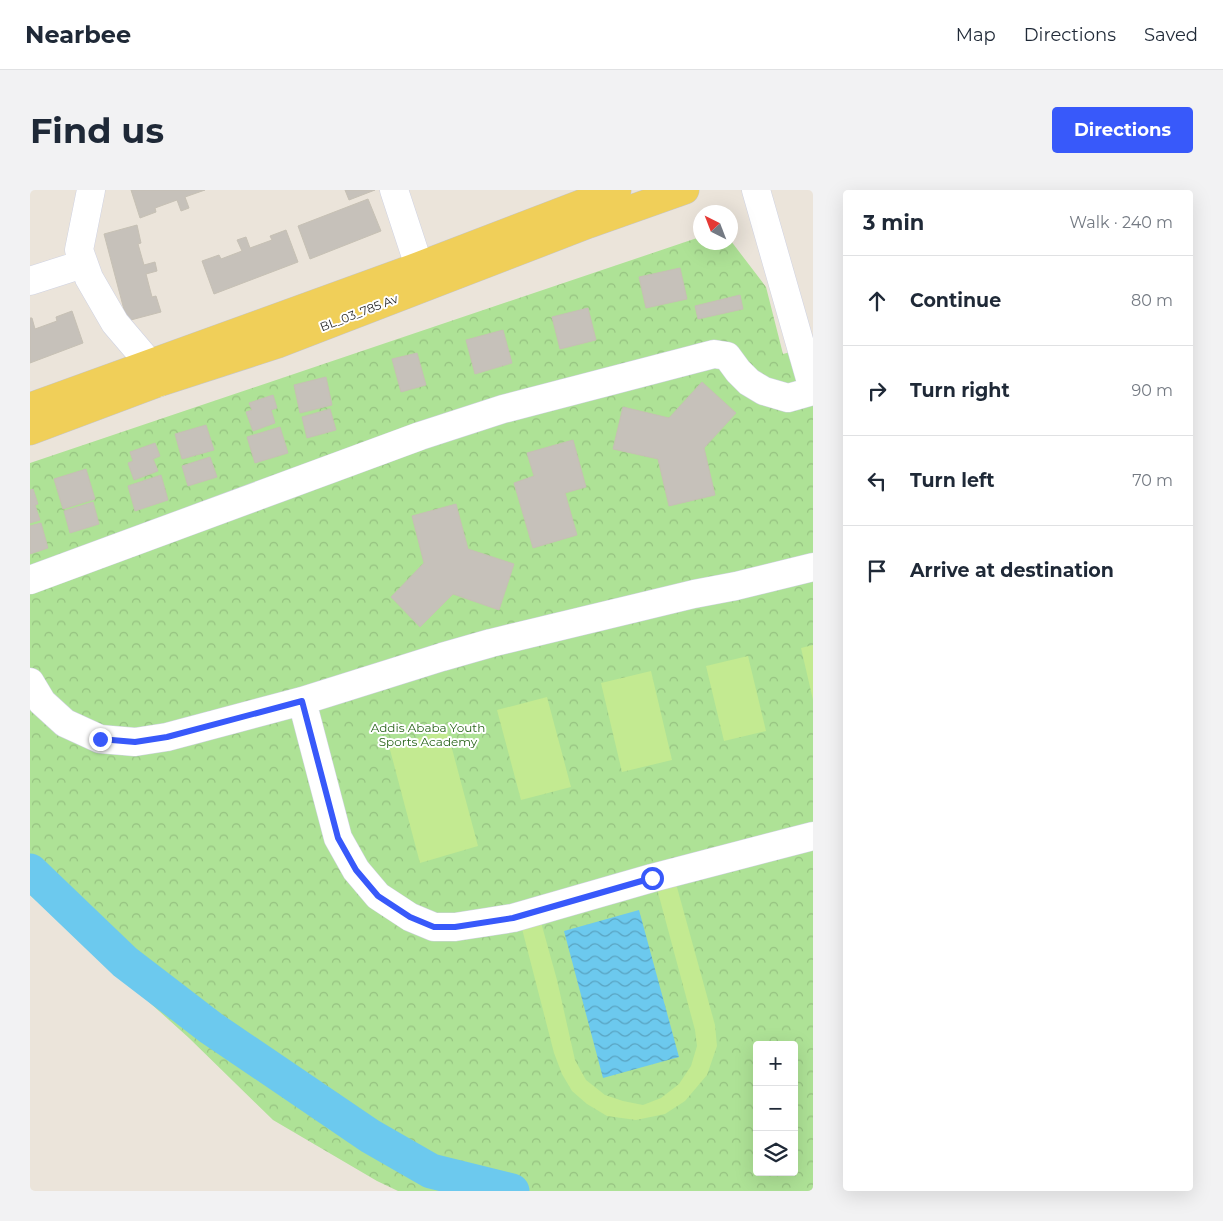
<!DOCTYPE html>
<meta charset="utf-8">
<style>
body{margin:0;font-family:Montserrat,sans-serif;background:#f2f2f3;color:#1f2937}
.controls{position:absolute;right:15px;bottom:15px;display:grid;overflow:hidden;border-radius:5px;box-shadow:0 5px 20px #0002}
.controls button{width:45px;height:45px;display:grid;place-items:center;padding:0;border:0;border-bottom:1px solid #e0e1e3;background:#fff;color:#1f2937;font:25px sans-serif}
.compass{position:absolute;left:663px;top:15px;width:45px;height:45px;border-radius:50%;background:#fff;box-shadow:0 5px 20px #0002;rotate:318deg}
.stop{position:absolute;width:15px;height:15px;margin:-11px;border:4px solid #3859fa;border-radius:50%;background:#fff}
.stop.end{background:#3859fa;border-color:#fff;box-shadow:0 1px 5px #0008}
.list{margin:0;padding:0;list-style:none}
h2{display:flex;justify-content:space-between;align-items:center;height:65px;margin:0;padding:0 20px;font-size:21px}
h2 small{font-size:16px;font-weight:400;color:#747a83}
.list li{display:grid;grid-template-columns:32px 1fr auto;gap:15px;align-items:center;box-sizing:border-box;height:90px;padding:0 20px;border-top:1px solid #e0e1e3}
.list b{display:block;font-size:19px;white-space:nowrap}
.list em{font-size:16px;font-style:normal;color:#747a83}
.icon{flex:none;width:28px;height:28px;fill:none;stroke:currentColor;stroke-width:2;stroke-linecap:round;stroke-linejoin:round}
.map{position:relative;flex:none;width:783px;height:1001px;overflow:hidden;border-radius:5px}
header{display:flex;align-items:center;gap:30px;box-sizing:border-box;height:70px;padding:0 25px;background:#fff;border-bottom:1px solid #e0e1e3}
header strong{font-size:24px}
nav{display:flex;gap:28px;margin-inline-start:auto;font-size:18px}
.intro{display:flex;align-items:center;justify-content:space-between;box-sizing:border-box;height:120px;padding:0 30px}
h1{margin:0;font-size:35px}
.button{padding:12px 22px;border-radius:5px;background:#3859fa;color:#fff;font-size:18px;font-weight:700}
main{display:flex;gap:30px;padding:0 30px}
aside{flex:1;background:#fff;border-radius:5px;box-shadow:0 5px 20px #0002}
.map>svg:first-child{display:block}
.park{fill:url(#park-crowns);fill-rule:evenodd}
.pitch{fill:#c3ea91}
.water{fill:url(#water-waves)}
.lines{fill:none;stroke-linecap:round;stroke-linejoin:round}
.river{stroke:#6cc9ee;stroke-width:35}
.building{fill:#c6c1ba;stroke:#c6c0b4}
.minor-casing{stroke:#cfd2e2;stroke-width:29}
.major-casing{stroke:#c7c7c7;stroke-width:29}
.minor{stroke:#fff;stroke-width:28}
.major{stroke:#f0cf59;stroke-width:28}
.route{stroke:#3859fa;stroke-width:6}
.labels{text-anchor:middle;stroke-width:4;stroke-linejoin:round;paint-order:stroke}
.street-label{font-size:12px;fill:#282828;stroke:#fff}
.park-label{font-size:12px;fill:#286419;stroke:#fff}
</style>
<header>
<strong>Nearbee</strong>
<nav><a>Map</a><a>Directions</a><a>Saved</a></nav>
</header>
<div class="intro"><h1>Find us</h1><a class="button">Directions</a></div>
<main>
<div class="map">
<svg width="783" height="1001" viewBox="0 0 783 1001">
<defs>
<pattern id="park-crowns" width="20" height="18" patternUnits="userSpaceOnUse" patternTransform="scale(1.25)"><rect width="20" height="18" fill="#aee296"/><path d="M2 6a3 3 0 1 1 6 0M12 15a3 3 0 1 1 6 0" fill="none" stroke="#96c281"/></pattern>
<pattern id="water-waves" width="16" height="10" patternUnits="userSpaceOnUse" patternTransform="scale(1.25)"><rect width="16" height="10" fill="#6cc9ee"/><path d="M0 5q4-4 8 0t8 0" fill="none" stroke="#59a3c1"/></pattern>
</defs>
<rect width="100%" height="100%" fill="#ebe4da"/>
<!-- park -->
<path class="park" d="M 670,47 L 670,52 L 700,52 L 701,51 L 736,97 L 753,164 L 783,156 L 783,1001 L 368,1001 L 347,991 L 243,930 L 159,848 L 0,705 L 0,273 ZM 727,855 L 764,855 L 764,982 L 727,982 Z"/>
<!-- pitch -->
<path class="pitch" d="M 783,455 L 783,510 L 771,458 Z
M 718,466 L 736,541 L 694,551 L 676,476 Z
M 621,481 L 642,570 L 592,582 L 571,493 Z
M 517,507 L 541,597 L 491,610 L 467,520 Z
M 417,540 L 448,656 L 390,673 L 359,556 Z
M 645,690 L 685,835 L 687,856 L 677,885 L 655,911 L 635,924 L 606,930 L 577,926 L 557,914 L 542,901 L 532,884 L 524,863 L 490,731 L 509,725 L 527,790 L 545,870 L 556,890 L 575,905 L 593,911 L 613,915 L 631,908 L 649,894 L 661,876 L 667,856 L 665,840 L 626,695 Z"/>
<!-- water -->
<path class="water" d="M 609,720 L 649,867 L 573,888 L 534,741 Z"/>
<g class="lines">
<!-- river -->
<path class="river" d="M 0,681 L 95,772 L 181,838 L 340,946 L 401,981 L 482,1001"/>
</g>
<!-- building -->
<path class="building" d="M 101,0 L 175,0 L 155,7 L 159,18 L 151,21 L 147,10 L 125,18 L 126,22 L 110,28 Z
M 315,0 L 345,0 L 319,10 Z
M 338,9 L 351,41 L 280,69 L 268,36 Z
M 107,35 L 111,53 L 108,54 L 114,75 L 125,72 L 127,81 L 116,84 L 122,107 L 126,106 L 131,122 L 97,131 L 74,44 Z
M 256,40 L 268,72 L 184,104 L 172,71 L 189,65 L 191,69 L 212,61 L 207,50 L 216,47 L 220,58 L 242,50 L 240,46 Z
M 650,78 L 657,109 L 616,118 L 609,87 Z
M 710,105 L 713,119 L 668,129 L 665,116 Z
M 558,118 L 566,150 L 530,159 L 522,127 Z
M 42,121 L 53,153 L 0,173 L 0,128 L 2,128 L 5,139 L 27,131 L 26,127 Z
M 473,140 L 482,173 L 445,184 L 436,150 Z
M 387,163 L 396,195 L 371,202 L 362,169 Z
M 296,187 L 302,215 L 270,223 L 264,195 Z
M 672,192 L 706,223 L 674,258 L 685,305 L 639,316 L 628,269 L 583,259 L 593,217 L 639,228 Z
M 243,205 L 247,218 L 241,220 L 245,233 L 223,241 L 216,222 L 222,220 L 219,213 Z
M 300,219 L 306,240 L 277,248 L 272,227 Z
M 176,235 L 184,260 L 152,269 L 145,244 Z
M 250,237 L 258,263 L 225,273 L 217,247 Z
M 543,250 L 556,297 L 535,303 L 547,345 L 503,358 L 484,293 L 504,286 L 497,263 Z
M 125,253 L 130,266 L 123,269 L 128,281 L 104,290 L 98,273 L 103,271 L 100,262 Z
M 180,267 L 187,287 L 158,296 L 152,276 Z
M 56,279 L 65,309 L 33,319 L 24,289 Z
M 131,285 L 138,310 L 105,321 L 98,296 Z
M 3,299 L 8,314 L 5,315 L 10,330 L 0,333 L 0,300 Z
M 63,312 L 69,334 L 40,343 L 34,321 Z
M 426,314 L 438,359 L 484,374 L 469,420 L 423,404 L 390,437 L 361,407 L 394,373 L 382,326 Z
M 11,333 L 18,358 L 0,364 L 0,336 Z"/>
<g class="lines">
<defs>
<path id="minor" d="M 61,0 L 49,60 L 59,88 L 85,133 L 120,174 L 128,193
M 364,0 L 389,76
M 726,0 L 783,199
M 0,91 L 53,74
M 0,390 L 390,246 L 473,219 L 684,164 L 697,166 L 708,181 L 719,192 L 734,201 L 758,208 L 783,201
M 0,492 L 12,512 L 35,533 L 70,549 L 105,552 L 137,547 L 272,511 L 412,467 L 461,453 L 664,404 L 706,396 L 783,377
M 272,511 L 308,648 L 326,680 L 348,706 L 380,727 L 404,737 L 425,737 L 483,728 L 622,688 L 783,646"/>
<path id="major" d="M 0,217 L 389,76 L 587,0
M 0,241 L 128,193 L 248,154 L 559,34 L 655,0"/>
</defs>
<!-- minor casing -->
<use href="#minor" class="minor-casing"/>
<!-- major casing -->
<use href="#major" class="major-casing"/>
<!-- minor -->
<use href="#minor" class="minor"/>
<!-- major -->
<use href="#major" class="major"/>
</g>
<g class="lines">
<!-- route -->
<path class="route" d="M 70,549 L 105,552 L 137,547 L 272,511 L 308,648 L 326,680 L 348,706 L 380,727 L 404,737 L 425,737 L 483,728 L 622,688"/>
</g>
<g class="labels">
<!-- street labels -->
<g class="street-label">
<text transform="translate(329 123) rotate(-21)" y="4">BL_03_785 Av</text>
</g>
<!-- park labels -->
<g class="park-label">
<text x="398" y="542">Addis Ababa Youth<tspan x="398" dy="14">Sports Academy</tspan></text>
</g>
</g>
</svg>
<div class="controls">
<button>+</button>
<button>−</button>
<button><svg class="icon" aria-label="layers" viewBox="0 0 24 24"><path d="M12 4l9 5-9 5-9-5zM3 14l9 5 9-5"/></svg></button>
</div>
<svg class="compass" viewBox="-18 -18 36 36"><path d="M0-13l5 13h-10z" fill="#e53935"/><path d="M0 13l5-13h-10z" fill="#747a83"/></svg>
<div class="stop" style="left:622px;top:688px"></div>
<div class="stop end" style="left:70px;top:549px"></div>
</div>
<aside>
<h2>3 min<small>Walk · 240 m</small></h2>
<ul class="list">
<li><svg class="icon" aria-label="ahead" viewBox="0 0 24 24"><path d="M12 20V5M6 11l6-6 6 6"/></svg><div><b>Continue</b></div><em>80 m</em></li>
<li><svg class="icon" aria-label="right" viewBox="0 0 24 24"><path d="M7 20v-9h11M14 6l5 5-5 5"/></svg><div><b>Turn right</b></div><em>90 m</em></li>
<li><svg class="icon" aria-label="left" viewBox="0 0 24 24"><path d="M17 20v-9H6M10 6l-5 5 5 5"/></svg><div><b>Turn left</b></div><em>70 m</em></li>
<li><svg class="icon" aria-label="arrive" viewBox="0 0 24 24"><path d="M6 21V4h12l-3 4 3 4H6"/></svg><div><b>Arrive at destination</b></div></li>
</ul>
</aside>
</main>
